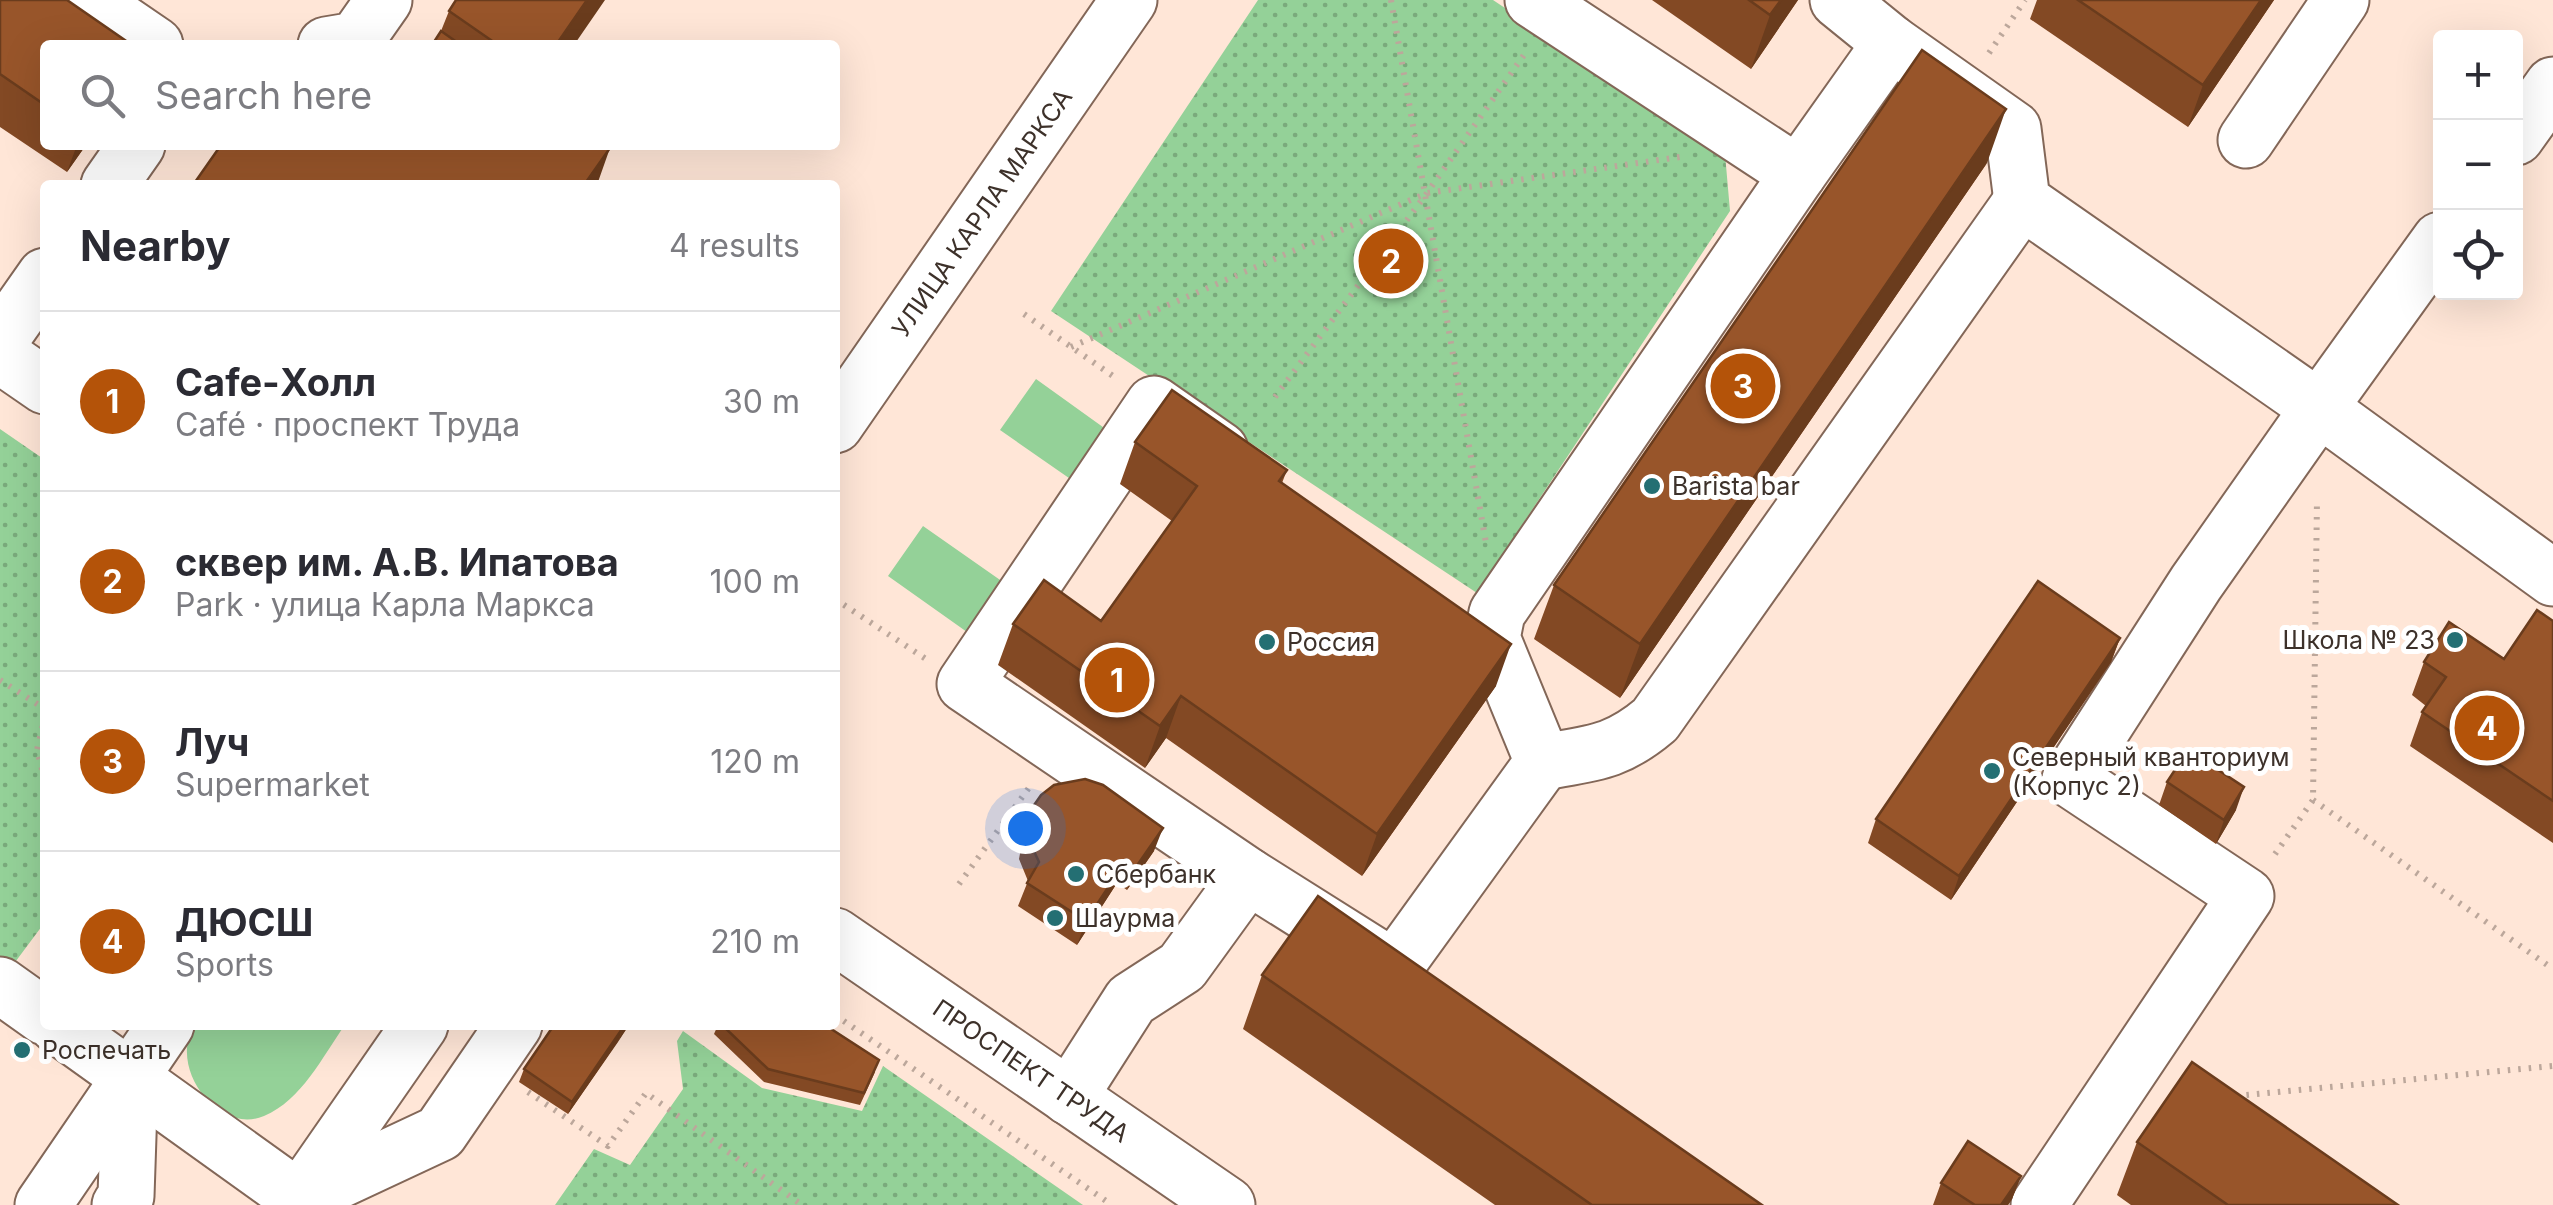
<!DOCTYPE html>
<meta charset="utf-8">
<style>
body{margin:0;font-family:Inter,sans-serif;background:#f7f7f7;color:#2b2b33}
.controls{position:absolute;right:30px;top:30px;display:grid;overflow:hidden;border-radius:10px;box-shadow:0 10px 40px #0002}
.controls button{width:90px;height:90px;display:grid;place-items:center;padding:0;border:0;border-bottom:2px solid #e1e1e2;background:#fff;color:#2b2b33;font:50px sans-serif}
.you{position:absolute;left:1025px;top:828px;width:35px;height:35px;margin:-25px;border:8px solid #fff;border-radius:50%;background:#1a73e8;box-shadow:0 0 0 15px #1a73e833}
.badge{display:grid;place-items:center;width:65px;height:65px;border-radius:50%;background:#b45309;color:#fff;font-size:32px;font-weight:700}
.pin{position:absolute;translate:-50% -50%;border:5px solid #fff;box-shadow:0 2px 10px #0006}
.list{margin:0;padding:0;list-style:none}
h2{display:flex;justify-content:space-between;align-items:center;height:130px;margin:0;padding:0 40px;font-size:42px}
h2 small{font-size:32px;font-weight:400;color:#7c7c81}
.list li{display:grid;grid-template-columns:65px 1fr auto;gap:30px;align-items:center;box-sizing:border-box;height:180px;padding:0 40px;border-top:2px solid #e1e1e2}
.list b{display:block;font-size:38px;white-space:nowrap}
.list p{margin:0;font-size:32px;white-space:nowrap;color:#7c7c81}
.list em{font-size:32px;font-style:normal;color:#7c7c81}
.icon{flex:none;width:55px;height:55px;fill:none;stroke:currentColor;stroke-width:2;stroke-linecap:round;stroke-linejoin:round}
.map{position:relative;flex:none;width:2553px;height:1205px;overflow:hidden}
.search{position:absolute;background:#fff;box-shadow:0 10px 40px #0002;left:40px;top:40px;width:800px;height:110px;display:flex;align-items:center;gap:25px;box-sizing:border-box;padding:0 35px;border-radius:10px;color:#7c7c81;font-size:38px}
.panel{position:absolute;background:#fff;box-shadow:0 10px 40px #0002;left:40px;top:180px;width:800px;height:850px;border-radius:10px}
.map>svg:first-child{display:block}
.grass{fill:#94d198}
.park{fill:url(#park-dots)}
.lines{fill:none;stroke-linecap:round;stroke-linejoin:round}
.minor-casing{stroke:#836758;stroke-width:59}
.path{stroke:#bca79b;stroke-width:6;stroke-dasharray:2.5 8;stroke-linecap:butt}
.minor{stroke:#fff;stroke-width:55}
.wall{fill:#834924}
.shaded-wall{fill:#6a3c1d}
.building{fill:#98552a;stroke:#6a3c1d;stroke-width:2.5}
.poi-dot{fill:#246f73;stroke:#fff;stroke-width:4}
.labels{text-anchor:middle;stroke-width:10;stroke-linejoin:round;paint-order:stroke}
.street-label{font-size:25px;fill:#3d312a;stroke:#fff}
.poi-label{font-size:25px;fill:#3d312a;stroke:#fff;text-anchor:start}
</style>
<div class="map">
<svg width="2553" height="1205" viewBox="0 0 2553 1205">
<defs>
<pattern id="park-dots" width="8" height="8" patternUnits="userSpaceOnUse" patternTransform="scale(2.5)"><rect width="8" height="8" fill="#94d198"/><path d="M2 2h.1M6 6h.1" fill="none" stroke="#7aaa7c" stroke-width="1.8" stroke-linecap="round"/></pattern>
</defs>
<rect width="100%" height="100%" fill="#ffe6d7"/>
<!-- grass -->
<path class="grass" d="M 1036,379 L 1114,435 L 1079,485 L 1000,430 Z
M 923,526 L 1003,582 L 967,632 L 888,576 Z
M 195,1025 L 345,1025 C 322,1057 302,1100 264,1116 C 217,1136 167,1065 195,1025 Z"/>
<!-- park -->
<path class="park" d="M 1258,0 L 1493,0 L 1725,154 L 1730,211 L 1477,593 L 1051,311 Z
M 0,429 L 45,460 L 45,922 L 10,969 L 0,962 Z
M 683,1031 L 762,1088 L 862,1111 L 883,1066 L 1083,1205 L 555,1205 L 594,1149 L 630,1165 L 683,1089 L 677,1041 Z"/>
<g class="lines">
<defs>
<g id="minor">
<path d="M 89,0 L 155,45"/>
<path d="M 1838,0 L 1891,43"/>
<path d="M 326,45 L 356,40 L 384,0"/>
<path d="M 2516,137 L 2553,85"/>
<path d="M 2246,140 L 2341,0"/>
<path d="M 1798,174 L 1891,43 L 2013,129 L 2022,201 L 2319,408 L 2440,240"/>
<path d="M 109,185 L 137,145"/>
<path d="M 0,340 L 45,276"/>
<path d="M 0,355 L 45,386"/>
<path id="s1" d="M 835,425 L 1129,0"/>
<path d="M 1220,450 L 1154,404 L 965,684 L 1248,876 L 1394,968 L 1543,762 L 1492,638 L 1497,613 L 1798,174 L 1533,0"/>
<path d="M 1543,762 C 1593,753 1616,753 1655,720 L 2022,201"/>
<path id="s2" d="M 835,936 L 1227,1205"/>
<path d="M 0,985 L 45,1017"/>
<path d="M 57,1025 L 308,1205"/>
<path d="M 1069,1097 L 1131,1000 L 1182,967 L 1248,876"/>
<path d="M 302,1195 L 420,1025"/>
<path d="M 299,1199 L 440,1133 L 514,1025"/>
<path d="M 43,1205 L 166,1025"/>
<path d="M 120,1205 L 126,1196 L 130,1076"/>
<path d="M 2039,1205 L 2246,896 L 2070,779 L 2196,583 L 2319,408 L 2553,578"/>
</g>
</defs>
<!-- minor casing -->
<use href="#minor" class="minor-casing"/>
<!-- path -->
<path class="path" d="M 1391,0 L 1486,543
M 1989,53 L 2025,0
M 1024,314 L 1113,376
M 1071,347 L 1427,193 L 1680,157
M 1275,397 L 1427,193 L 1526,52
M 835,599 L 926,659
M 0,680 L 45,709
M 45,716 L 37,750 L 45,781
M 2313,800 L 2553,969
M 2275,854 L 2313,800 L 2317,499
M 959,884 L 1031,785
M 835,1015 L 1112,1205
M 528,1092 L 608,1146 L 646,1093 L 802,1205
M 2236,1096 L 2553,1066"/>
<!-- minor -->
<use href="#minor" class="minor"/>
</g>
<!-- wall -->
<path class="wall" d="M 0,0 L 45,45 L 45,145 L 86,145 L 67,172 L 0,127 Z
M 1652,0 L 1798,0 L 1751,69 Z
M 2037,0 L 2274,0 L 2188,127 L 2030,19 Z
M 449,11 L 574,45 L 432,45 L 441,31 Z
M 1987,163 L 1620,698 L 1534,639 L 1554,585 Z
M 1135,442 L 1287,470 L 1282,483 L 1496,686 L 1362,876 L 1166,738 L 1145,768 L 998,665 L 1013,624 L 1101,621 L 1172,521 L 1120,484 Z
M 2553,621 L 2553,843 L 2410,746 L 2422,712 L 2426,706 L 2412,695 L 2424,662 L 2504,659 Z
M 2120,638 L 2111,662 L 1951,900 L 1868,843 L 1876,819 Z
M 2167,782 L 2236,810 L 2216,844 L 2159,805 Z
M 1032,808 L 1154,851 L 1127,890 L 1117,883 L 1077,945 L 1018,906 L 1028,881 L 1019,859 L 1024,832 Z
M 1262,975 L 1762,1205 L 1495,1205 L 1243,1029 Z
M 554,1025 L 629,1025 L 568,1114 L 519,1082 L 524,1069 Z
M 718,1025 L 825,1025 L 875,1072 L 860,1105 L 764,1082 L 714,1034 Z
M 2137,1142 L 2398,1205 L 2131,1205 L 2117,1195 Z
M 2021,1176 L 2012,1199 L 2008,1205 L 1933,1205 L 1941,1183 Z"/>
<!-- shaded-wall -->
<path class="shaded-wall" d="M 587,0 L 605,0 L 574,45 L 556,45 Z
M 1781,0 L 1798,0 L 1751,69 L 1770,15 Z
M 2261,0 L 2274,0 L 2188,127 L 2203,85 Z
M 2006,109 L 1987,163 L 1620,698 L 1640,644 Z
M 77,145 L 86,145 L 67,172 Z
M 610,148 L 598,182 L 595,185 L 584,185 Z
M 2120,638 L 2111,662 L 1951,900 L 1959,876 Z
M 1511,644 L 1496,686 L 1362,876 L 1377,834 Z
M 1181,696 L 1166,738 L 1145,768 L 1160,726 Z
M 2244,787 L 2236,810 L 2216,844 L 2224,820 Z
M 1163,828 L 1154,851 L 1127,890 L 1136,867 Z
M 1126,860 L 1117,883 L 1077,945 L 1086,921 Z
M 624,1025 L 629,1025 L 618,1042 Z
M 622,1029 L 618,1042 L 568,1114 L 572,1102 Z
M 2021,1176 L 2012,1199 L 2008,1205 L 2001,1205 Z"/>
<!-- building -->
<path class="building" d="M 0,0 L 67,0 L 132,45 L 45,45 L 45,105 L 0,74 Z
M 456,0 L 587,0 L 556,45 L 498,45 L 449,11 Z
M 1749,0 L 1781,0 L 1770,15 Z
M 2078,0 L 2261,0 L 2203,85 Z
M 441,31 L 461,45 L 432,45 Z
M 1922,50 L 2006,109 L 1640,644 L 1554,585 Z
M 221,145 L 605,145 L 610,148 L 584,185 L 193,185 Z
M 1172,390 L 1287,470 L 1279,481 L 1511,644 L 1377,834 L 1181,696 L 1160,726 L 1013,624 L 1044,580 L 1101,621 L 1197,486 L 1135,442 Z
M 2038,581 L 2120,638 L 1959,876 L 1876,819 Z
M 2537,610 L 2553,621 L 2553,801 L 2422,712 L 2446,677 L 2424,662 L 2449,622 L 2504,659 Z
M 2188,750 L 2244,787 L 2224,820 L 2167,782 Z
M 1085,779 L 1103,785 L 1163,828 L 1136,867 L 1126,860 L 1086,921 L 1027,883 L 1039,862 L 1027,836 L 1032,808 L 1041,795 L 1054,785 Z
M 1318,896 L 1762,1205 L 1592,1205 L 1262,975 Z
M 554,1025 L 615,1025 L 622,1029 L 572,1102 L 524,1069 Z
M 722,1025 L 825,1025 L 879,1060 L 864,1093 L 768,1069 Z
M 2192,1062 L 2398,1205 L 2228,1205 L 2137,1142 Z
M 1968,1141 L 2021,1176 L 2001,1205 L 1975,1205 L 1941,1183 Z"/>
<!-- markers -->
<g class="poi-dot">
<circle cx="1652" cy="486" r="10"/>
<circle cx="2455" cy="640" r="10"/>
<circle cx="1267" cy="642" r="10"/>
<circle cx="1992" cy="771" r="10"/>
<circle cx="1076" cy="874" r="10"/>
<circle cx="1055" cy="918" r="10"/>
<circle cx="22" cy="1050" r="10"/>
</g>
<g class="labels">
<!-- street labels -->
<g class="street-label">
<text dy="9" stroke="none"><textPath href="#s1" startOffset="258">УЛИЦА КАРЛА МАРКСА</textPath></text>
<text dy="9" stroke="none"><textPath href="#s2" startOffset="238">ПРОСПЕКТ ТРУДА</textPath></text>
</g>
<!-- poi labels -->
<g class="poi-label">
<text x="1672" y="495">Barista bar</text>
<text x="2435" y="649" text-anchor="end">Школа № 23</text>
<text x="1287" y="651">Россия</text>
<text x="2012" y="766">Северный кванториум<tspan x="2012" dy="29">(Корпус 2)</tspan></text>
<text x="1096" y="883">Сбербанк</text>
<text x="1075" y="927">Шаурма</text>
<text x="42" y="1059">Роспечать</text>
</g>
</g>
</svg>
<div class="controls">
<button>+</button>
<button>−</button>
<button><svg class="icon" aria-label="locate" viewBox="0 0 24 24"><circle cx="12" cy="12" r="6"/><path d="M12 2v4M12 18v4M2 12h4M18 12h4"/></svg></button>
</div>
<div class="you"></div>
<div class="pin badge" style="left:1117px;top:680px">1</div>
<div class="pin badge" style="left:1391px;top:261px">2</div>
<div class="pin badge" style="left:1743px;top:386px">3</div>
<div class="pin badge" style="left:2487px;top:728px">4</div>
<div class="search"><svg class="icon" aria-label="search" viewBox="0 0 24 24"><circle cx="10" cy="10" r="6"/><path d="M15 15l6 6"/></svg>Search here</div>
<section class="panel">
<h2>Nearby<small>4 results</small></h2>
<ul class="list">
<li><span class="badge">1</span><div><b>Cafe-Холл</b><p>Café · проспект Труда</p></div><em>30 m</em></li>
<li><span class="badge">2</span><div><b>сквер им. А.В. Ипатова</b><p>Park · улица Карла Маркса</p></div><em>100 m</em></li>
<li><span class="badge">3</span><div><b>Луч</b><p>Supermarket</p></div><em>120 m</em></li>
<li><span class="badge">4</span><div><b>ДЮСШ</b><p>Sports</p></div><em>210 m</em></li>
</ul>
</section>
</div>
